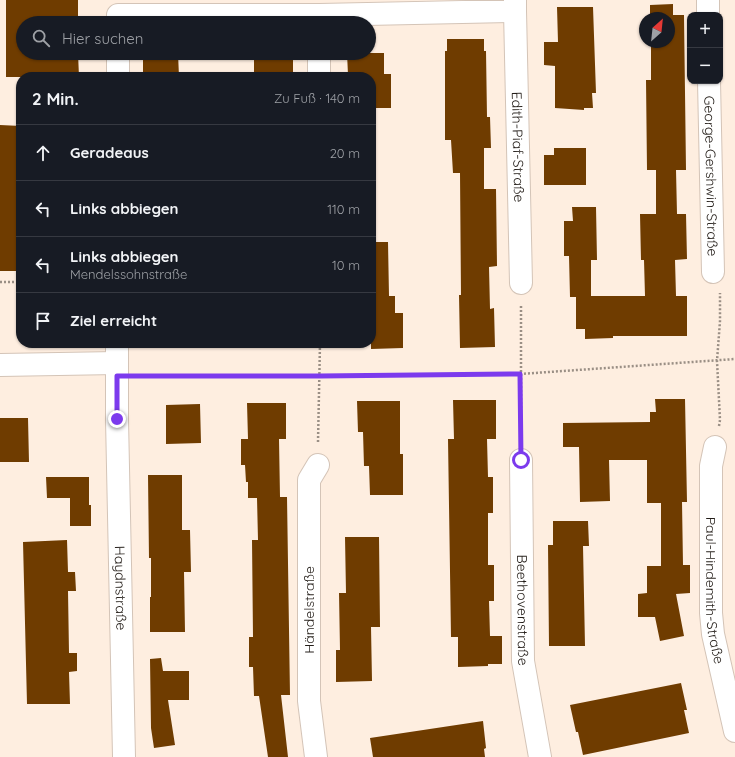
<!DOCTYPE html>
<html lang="de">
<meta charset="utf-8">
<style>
body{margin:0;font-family:Quicksand,sans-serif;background:#20242c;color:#f1f3f6}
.controls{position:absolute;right:12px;top:12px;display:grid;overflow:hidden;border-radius:8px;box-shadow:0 1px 3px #0004}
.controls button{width:36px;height:36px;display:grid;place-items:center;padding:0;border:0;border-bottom:1px solid #363941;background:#171b24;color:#f1f3f6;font:20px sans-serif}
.compass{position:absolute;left:639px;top:12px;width:36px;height:36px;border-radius:50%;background:#171b24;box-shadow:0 1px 3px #0004;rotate:27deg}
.stop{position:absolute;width:12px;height:12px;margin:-9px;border:3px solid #7c3aed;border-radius:50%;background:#fff}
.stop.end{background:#7c3aed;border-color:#fff;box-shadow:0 1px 4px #0008}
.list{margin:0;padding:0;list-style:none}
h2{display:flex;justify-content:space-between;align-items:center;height:52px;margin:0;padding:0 16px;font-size:17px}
h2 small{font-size:13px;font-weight:400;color:#9ea1a6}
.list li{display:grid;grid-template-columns:26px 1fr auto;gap:12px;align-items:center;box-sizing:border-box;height:56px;padding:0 16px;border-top:1px solid #363941}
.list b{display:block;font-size:15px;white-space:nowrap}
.list p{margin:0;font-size:13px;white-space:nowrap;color:#9ea1a6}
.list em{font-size:13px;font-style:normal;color:#9ea1a6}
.icon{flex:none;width:22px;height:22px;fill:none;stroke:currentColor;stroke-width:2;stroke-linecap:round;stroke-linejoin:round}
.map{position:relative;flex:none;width:735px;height:757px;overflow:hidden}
.search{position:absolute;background:#171b24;box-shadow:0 1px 3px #0004;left:16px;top:16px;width:360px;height:44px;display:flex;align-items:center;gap:10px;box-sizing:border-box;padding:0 14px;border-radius:22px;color:#9ea1a6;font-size:15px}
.panel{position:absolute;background:#171b24;box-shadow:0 1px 3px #0004;left:16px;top:72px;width:360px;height:276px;border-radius:16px}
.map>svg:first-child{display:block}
.building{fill:#6f3c00}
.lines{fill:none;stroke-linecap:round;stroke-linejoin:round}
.minor-casing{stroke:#d4c4b7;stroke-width:24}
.path{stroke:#9a8f85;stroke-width:2.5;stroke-dasharray:2 2;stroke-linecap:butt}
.minor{stroke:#fff;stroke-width:22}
.route{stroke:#7c3aed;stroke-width:5}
.labels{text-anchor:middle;stroke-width:4;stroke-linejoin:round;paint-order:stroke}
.street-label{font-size:14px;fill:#241e19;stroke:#fff}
</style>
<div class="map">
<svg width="735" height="757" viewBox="0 0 735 757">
<rect width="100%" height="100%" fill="#feeee0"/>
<!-- building -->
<path class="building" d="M 6,0 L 78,0 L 78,23 L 23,23 L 23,53 L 78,53 L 79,77 L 6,77 Z
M 673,4 L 673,15 L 684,15 L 686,170 L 676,170 L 677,214 L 686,214 L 687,259 L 675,260 L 676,296 L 687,296 L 687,336 L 613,336 L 613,338 L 585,339 L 585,329 L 576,329 L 576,297 L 570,297 L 569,256 L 564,256 L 564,221 L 573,221 L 572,207 L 596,207 L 597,260 L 591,260 L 591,296 L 645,296 L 644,260 L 641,260 L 640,214 L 656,214 L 656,170 L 647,170 L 646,80 L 651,80 L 651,42 L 669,42 L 669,18 L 650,18 L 650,5 Z
M 557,7 L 593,7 L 596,93 L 592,93 L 593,108 L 584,108 L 584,110 L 555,108 L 555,66 L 544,65 L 544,42 L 558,42 Z
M 447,39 L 484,39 L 484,51 L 486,51 L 487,117 L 490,117 L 491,148 L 484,148 L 484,189 L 496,189 L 497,266 L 489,267 L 490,309 L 494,308 L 495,347 L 460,348 L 459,295 L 461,295 L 460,173 L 453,173 L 451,140 L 445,140 L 445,51 L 447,51 Z
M 143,53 L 178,53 L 179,77 L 143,77 Z
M 254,53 L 293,53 L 293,77 L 254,77 Z
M 347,53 L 384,53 L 384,74 L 391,74 L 391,108 L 371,108 L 371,77 L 364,77 L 364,75 L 348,75 Z
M 0,125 L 21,126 L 21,271 L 0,271 Z
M 554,148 L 586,148 L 586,185 L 544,185 L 544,155 L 554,155 Z
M 371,242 L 388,242 L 389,296 L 395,296 L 395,313 L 403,313 L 403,348 L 371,349 Z
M 655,399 L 685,399 L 687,502 L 682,502 L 683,565 L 690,565 L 690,593 L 676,594 L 684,636 L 660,641 L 655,617 L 638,617 L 638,594 L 647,593 L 647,566 L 661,566 L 661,503 L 647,503 L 647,460 L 609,460 L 610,501 L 580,502 L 579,447 L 563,447 L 563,423 L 650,422 L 650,412 L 656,412 Z
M 453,400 L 496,400 L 496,439 L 487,439 L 488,477 L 493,477 L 493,513 L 488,513 L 488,565 L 494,565 L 494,601 L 489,601 L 490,636 L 502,636 L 502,664 L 488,664 L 488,666 L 458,667 L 458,637 L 451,637 L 448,439 L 454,439 Z
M 357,401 L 400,401 L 400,454 L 403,454 L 403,495 L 370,495 L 369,466 L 364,466 L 363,432 L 358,432 Z
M 247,403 L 286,403 L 286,439 L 279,439 L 280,497 L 287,497 L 290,695 L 281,695 L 288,757 L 268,757 L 259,696 L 254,696 L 253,667 L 249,667 L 249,637 L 253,637 L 252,540 L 258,540 L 257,498 L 248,498 L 248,482 L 246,482 L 245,465 L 241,465 L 241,439 L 248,439 Z
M 200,404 L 201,443 L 166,444 L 166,405 Z
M 0,418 L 28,418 L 29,462 L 0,462 Z
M 148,475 L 182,475 L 182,530 L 190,530 L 191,572 L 184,572 L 185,632 L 150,632 L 150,597 L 151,597 L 151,558 L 149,558 Z
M 46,477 L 89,477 L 89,505 L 91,505 L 91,526 L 70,526 L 70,498 L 47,498 Z
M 553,521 L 588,521 L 589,546 L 583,546 L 585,646 L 549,646 L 548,545 L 553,545 Z
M 345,537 L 379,537 L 380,627 L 371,627 L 372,681 L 336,682 L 336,650 L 340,650 L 339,593 L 346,593 Z
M 67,540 L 68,572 L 75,572 L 76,591 L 68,591 L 69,653 L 77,653 L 77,671 L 69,672 L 70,704 L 27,704 L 23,542 Z
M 161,658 L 163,671 L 189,671 L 189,700 L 168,700 L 175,745 L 154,748 L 151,728 L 150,659 Z
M 681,683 L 687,710 L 684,710 L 689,733 L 583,755 L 578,732 L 576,732 L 570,705 Z
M 483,721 L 486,748 L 484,749 L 485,757 L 373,757 L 370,738 Z"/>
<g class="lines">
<defs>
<g id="minor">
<path d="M 708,0 L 708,15"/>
<path id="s1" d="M 515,11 L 521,283"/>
<path d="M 118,23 L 118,15 L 319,15 L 515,11 L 515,0"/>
<path d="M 319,53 L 319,77"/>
<path d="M 118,77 L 118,53"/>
<path id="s2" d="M 709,81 L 713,272"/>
<path id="s3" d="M 117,343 L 117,419 L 124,757"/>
<path d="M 0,365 L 117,363"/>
<path id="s4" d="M 715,447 L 711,466 L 711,613 L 713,634 L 735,731"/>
<path id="s5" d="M 521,460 L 523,661 L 540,757"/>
<path d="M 316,757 L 309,701 L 309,480 L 318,465"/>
</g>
</defs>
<!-- minor casing -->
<use href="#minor" class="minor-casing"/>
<!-- path -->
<path class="path" d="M 0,282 L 21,282
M 521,306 L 521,439
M 140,376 L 320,376 L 520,374 L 735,359
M 719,426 L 720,420 L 717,361 L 720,321 L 720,293
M 318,442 L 320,343"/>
<!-- minor -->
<use href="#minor" class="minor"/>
</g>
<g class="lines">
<!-- route -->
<path class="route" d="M 117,419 L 117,376 L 320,376 L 520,374 L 521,460"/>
</g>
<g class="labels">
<!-- street labels -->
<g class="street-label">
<text dy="5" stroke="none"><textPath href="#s1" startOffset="136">Edith-Piaf-Straße</textPath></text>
<text dy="5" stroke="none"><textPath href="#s2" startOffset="95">George-Gershwin-Straße</textPath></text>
<text dy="5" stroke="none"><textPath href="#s3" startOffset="245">Haydnstraße</textPath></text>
<text dy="5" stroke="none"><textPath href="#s4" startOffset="144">Paul-Hindemith-Straße</textPath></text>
<text dy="5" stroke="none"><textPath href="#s5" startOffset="150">Beethovenstraße</textPath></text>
<text transform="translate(309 610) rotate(-90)" y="5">Händelstraße</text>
</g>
</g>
</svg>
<div class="controls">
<button>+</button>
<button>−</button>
</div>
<svg class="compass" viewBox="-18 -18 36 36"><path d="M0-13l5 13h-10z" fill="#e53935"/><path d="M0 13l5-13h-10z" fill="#9ea1a6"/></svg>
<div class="stop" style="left:521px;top:460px"></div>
<div class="stop end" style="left:117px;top:419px"></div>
<div class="search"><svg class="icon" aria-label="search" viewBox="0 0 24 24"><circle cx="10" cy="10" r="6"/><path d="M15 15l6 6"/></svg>Hier suchen</div>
<section class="panel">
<h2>2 Min.<small>Zu Fuß · 140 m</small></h2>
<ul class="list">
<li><svg class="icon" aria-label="ahead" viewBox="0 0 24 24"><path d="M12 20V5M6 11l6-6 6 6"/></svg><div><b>Geradeaus</b></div><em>20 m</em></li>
<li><svg class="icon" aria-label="left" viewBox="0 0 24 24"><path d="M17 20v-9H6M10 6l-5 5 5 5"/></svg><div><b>Links abbiegen</b></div><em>110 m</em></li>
<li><svg class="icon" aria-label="left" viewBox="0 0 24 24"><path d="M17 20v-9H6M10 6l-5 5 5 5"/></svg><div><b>Links abbiegen</b><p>Mendelssohnstraße</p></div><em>10 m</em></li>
<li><svg class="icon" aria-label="arrive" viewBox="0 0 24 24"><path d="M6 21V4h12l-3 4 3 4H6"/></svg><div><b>Ziel erreicht</b></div></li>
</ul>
</section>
</div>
